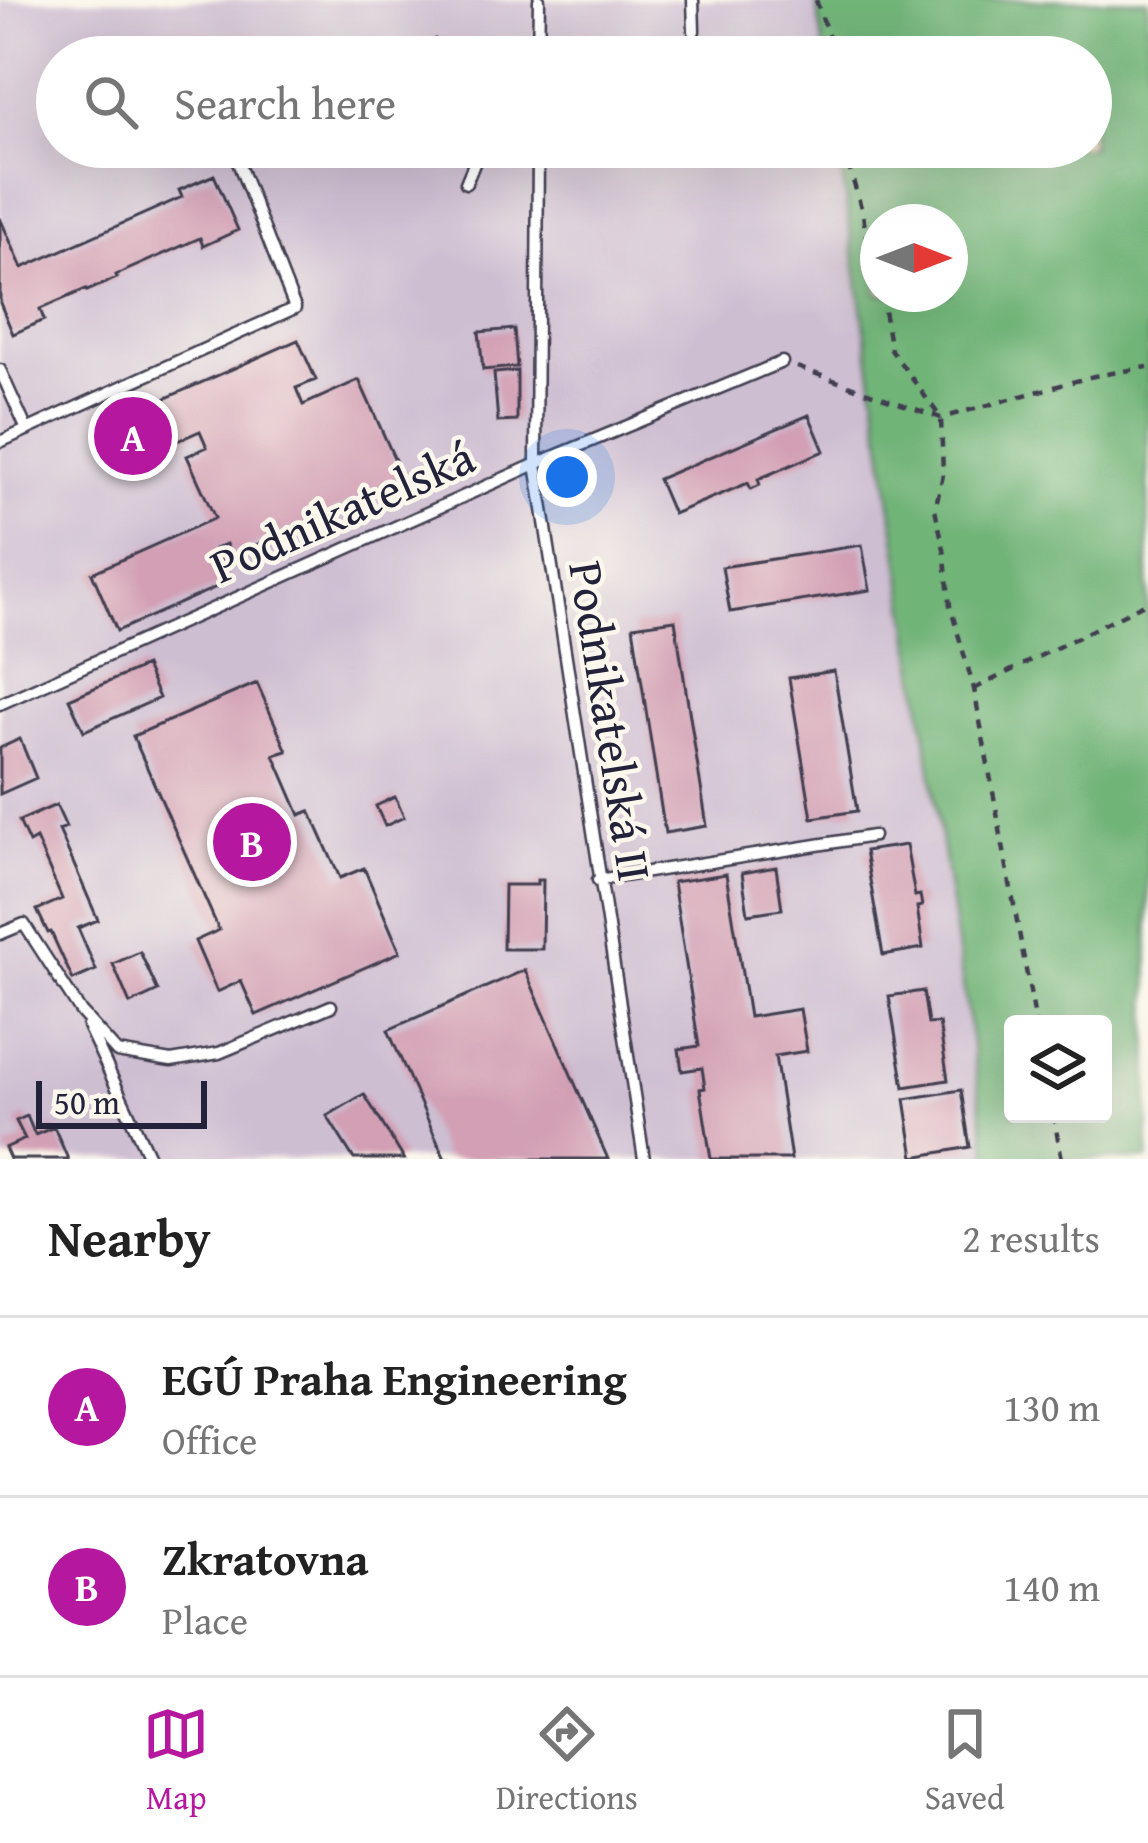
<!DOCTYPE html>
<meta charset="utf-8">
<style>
body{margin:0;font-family:"Gentium Book Plus",serif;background:#f2f2f2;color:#222}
.controls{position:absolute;right:36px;bottom:36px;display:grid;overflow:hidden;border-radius:12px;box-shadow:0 12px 48px #0002}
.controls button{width:108px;height:108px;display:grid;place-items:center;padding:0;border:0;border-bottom:3px solid #e0e0e0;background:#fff;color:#222;font:60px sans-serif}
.compass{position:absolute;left:860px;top:204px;width:108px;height:108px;border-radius:50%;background:#fff;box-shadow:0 12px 48px #0002;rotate:90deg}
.scale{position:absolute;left:36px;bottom:30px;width:171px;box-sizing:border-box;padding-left:12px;border:6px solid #22223b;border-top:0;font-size:33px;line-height:42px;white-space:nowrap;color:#22223b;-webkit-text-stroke:9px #fbf7ec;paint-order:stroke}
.you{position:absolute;left:567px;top:477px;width:42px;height:42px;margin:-30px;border:9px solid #fff;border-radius:50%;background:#1a73e8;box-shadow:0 0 0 18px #1a73e833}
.badge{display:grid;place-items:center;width:78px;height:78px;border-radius:50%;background:#b5179e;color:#fff;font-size:39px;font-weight:700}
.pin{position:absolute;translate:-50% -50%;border:6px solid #fff;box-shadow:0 3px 12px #0006}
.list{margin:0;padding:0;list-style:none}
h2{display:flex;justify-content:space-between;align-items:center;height:156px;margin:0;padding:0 48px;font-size:51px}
h2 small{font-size:39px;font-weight:400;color:#767676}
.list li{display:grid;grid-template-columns:78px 1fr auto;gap:36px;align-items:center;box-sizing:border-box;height:180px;padding:0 48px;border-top:3px solid #e0e0e0}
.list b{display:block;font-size:45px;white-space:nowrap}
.list p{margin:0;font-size:39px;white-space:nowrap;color:#767676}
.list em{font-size:39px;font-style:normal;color:#767676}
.icon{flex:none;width:66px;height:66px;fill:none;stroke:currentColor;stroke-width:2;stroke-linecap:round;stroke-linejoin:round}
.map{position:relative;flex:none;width:1148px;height:1159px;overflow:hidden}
.search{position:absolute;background:#fff;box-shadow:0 12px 48px #0002;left:36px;right:36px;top:36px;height:132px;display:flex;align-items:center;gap:30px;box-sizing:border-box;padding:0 42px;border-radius:66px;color:#767676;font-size:45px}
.sheet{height:516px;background:#fff}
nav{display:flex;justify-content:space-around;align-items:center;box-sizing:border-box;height:168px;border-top:3px solid #e0e0e0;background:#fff;font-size:33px;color:#767676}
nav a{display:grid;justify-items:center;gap:6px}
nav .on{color:#b5179e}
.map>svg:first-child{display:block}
.industrial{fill:#cebed2}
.forest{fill:#71b478;stroke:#4a6b5a;stroke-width:3;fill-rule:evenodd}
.building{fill:#d29fb4}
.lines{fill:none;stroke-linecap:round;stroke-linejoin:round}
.service-casing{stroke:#413e4f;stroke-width:15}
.path{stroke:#413e4f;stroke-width:4.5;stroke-dasharray:9 9;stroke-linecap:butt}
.service{stroke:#fff;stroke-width:10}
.labels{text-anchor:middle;stroke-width:9;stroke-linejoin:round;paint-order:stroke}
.street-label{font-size:48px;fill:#22223b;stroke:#fbf7ec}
</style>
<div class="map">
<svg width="1148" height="1159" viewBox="0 0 1148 1159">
<rect width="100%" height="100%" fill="#fbf7ec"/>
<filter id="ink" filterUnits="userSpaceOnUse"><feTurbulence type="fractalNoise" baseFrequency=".00833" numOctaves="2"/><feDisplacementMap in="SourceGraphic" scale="24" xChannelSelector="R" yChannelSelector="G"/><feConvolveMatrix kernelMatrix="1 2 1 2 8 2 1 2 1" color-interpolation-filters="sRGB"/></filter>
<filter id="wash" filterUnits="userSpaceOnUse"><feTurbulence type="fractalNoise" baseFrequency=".004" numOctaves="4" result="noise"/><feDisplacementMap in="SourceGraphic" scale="48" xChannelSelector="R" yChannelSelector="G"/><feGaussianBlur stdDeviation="2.7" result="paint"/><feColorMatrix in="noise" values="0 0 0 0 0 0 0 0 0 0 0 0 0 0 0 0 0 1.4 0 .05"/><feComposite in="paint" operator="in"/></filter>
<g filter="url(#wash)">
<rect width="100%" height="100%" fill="#f2ddc0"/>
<!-- industrial -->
<path class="industrial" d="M 0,0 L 816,0 L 825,57 L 57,57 L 57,147 L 838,147 L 989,1159 L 0,1159 Z"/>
<!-- forest -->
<path class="forest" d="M 816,0 L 1148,0 L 1148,1159 L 989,1159 L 838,147 L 1091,147 L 1091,57 L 825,57 ZM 878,222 L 950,222 L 950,294 L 878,294 ZM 1013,1024 L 1103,1024 L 1103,1114 L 1013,1114 Z"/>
<g id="blocks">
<!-- building -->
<path class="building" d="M 214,175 L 238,230 L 203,246 L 200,238 L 116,275 L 117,278 L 87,291 L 86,289 L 40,309 L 44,320 L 13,334 L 0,303 L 0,218 L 22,268 L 182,197 L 179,190 Z
M 514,329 L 517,367 L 483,370 L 479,332 Z
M 298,340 L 316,380 L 296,388 L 303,405 L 359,380 L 404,480 L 231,556 L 226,544 L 215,549 L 230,581 L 117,631 L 92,573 L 215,518 L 187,456 L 207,447 L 200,431 L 123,465 L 105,425 Z
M 517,371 L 517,421 L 498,422 L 494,373 Z
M 809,415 L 824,451 L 758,479 L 760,485 L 751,489 L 748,483 L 673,514 L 658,479 Z
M 862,545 L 870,590 L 730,612 L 722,567 Z
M 675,620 L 707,826 L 665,833 L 633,626 Z
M 145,666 L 159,698 L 84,731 L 69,699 Z
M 834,671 L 857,811 L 812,818 L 789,678 Z
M 257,683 L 287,751 L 274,755 L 300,815 L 310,811 L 340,878 L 364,868 L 400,952 L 256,1015 L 241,981 L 217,992 L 195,941 L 219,930 L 133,736 Z
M 20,739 L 36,778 L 0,794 L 0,748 Z
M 395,797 L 404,817 L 385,826 L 376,806 Z
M 56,805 L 66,827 L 59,830 L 98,920 L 78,928 L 96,970 L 73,980 L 51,932 L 48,933 L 37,910 L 62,899 L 36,839 L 29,843 L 19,821 Z
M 906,845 L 915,896 L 920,895 L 922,906 L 917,907 L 923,948 L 883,955 L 865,851 Z
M 776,867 L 782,909 L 748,914 L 742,873 Z
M 726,874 L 749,1017 L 800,1009 L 807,1051 L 775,1056 L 791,1159 L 711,1159 L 700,1089 L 705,1088 L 702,1068 L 682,1071 L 679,1049 L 699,1046 L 673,882 Z
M 537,880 L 543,880 L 542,949 L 503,949 L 504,885 L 537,885 Z
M 140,952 L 158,991 L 130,1004 L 113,964 Z
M 525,970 L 608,1159 L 445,1159 L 388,1030 Z
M 923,991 L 928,1024 L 939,1023 L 948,1080 L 904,1087 L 889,996 Z
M 961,1090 L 970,1147 L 914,1157 L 905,1099 Z
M 364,1094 L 404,1159 L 354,1159 L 327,1116 Z
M 27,1116 L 35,1135 L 54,1127 L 68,1159 L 10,1159 L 5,1148 L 25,1139 L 16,1121 Z"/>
</g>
</g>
<g filter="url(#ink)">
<use href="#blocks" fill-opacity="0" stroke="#413e4f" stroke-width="3"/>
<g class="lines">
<defs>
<path id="service" d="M 693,0 L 694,31
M 538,57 L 539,0
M 538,147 L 536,464 L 644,1159
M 466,183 L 481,147
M 0,370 L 27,430
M 0,442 L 295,308 L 232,147
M 0,704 L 536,464 L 782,362
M 598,880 L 873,836
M 0,934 L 24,924 L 81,1012 L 117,1052 L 171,1061 L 219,1053 L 331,1006
M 88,1026 L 150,1159"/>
</defs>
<!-- service casing -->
<use href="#service" class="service-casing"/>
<!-- path -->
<path class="path" d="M 816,0 L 832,47 L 832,57
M 383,57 L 432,38 L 461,57
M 843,147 L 863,214 L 867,244 L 878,283
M 881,294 L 891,350 L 941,418 L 943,475 L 935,509 L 944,549 L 950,606 L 974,689 L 1036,1024
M 797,367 L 941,418 L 1094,376 L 1148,367
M 974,689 L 1148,602
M 1053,1114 L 1062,1159"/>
<!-- service -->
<use href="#service" class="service"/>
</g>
</g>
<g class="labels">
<!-- street labels -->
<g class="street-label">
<text transform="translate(342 511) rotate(-24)" y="17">Podnikatelská</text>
<text transform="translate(611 721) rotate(81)" y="17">Podnikatelská Ⅱ</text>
</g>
</g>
</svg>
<div class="controls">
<button><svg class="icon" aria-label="layers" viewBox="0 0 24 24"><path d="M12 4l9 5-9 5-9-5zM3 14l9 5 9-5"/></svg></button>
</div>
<svg class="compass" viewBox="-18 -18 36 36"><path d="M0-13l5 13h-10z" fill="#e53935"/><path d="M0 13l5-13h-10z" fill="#767676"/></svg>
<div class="scale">50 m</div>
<div class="you"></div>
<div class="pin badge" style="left:133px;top:436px">A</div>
<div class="pin badge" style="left:252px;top:842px">B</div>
<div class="search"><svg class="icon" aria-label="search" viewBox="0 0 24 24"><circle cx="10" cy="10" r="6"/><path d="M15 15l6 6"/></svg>Search here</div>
</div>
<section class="sheet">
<h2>Nearby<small>2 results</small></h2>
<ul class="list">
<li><span class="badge">A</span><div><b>EGÚ Praha Engineering</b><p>Office</p></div><em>130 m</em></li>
<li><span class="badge">B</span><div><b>Zkratovna</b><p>Place</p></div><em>140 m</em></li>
</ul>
</section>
<nav>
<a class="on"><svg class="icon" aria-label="map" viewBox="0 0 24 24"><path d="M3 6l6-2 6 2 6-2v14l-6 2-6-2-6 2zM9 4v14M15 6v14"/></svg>Map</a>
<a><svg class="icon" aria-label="directions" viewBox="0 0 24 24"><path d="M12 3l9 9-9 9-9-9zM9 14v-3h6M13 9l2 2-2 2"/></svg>Directions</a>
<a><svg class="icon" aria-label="saved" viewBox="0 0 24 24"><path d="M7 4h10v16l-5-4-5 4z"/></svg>Saved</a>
</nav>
